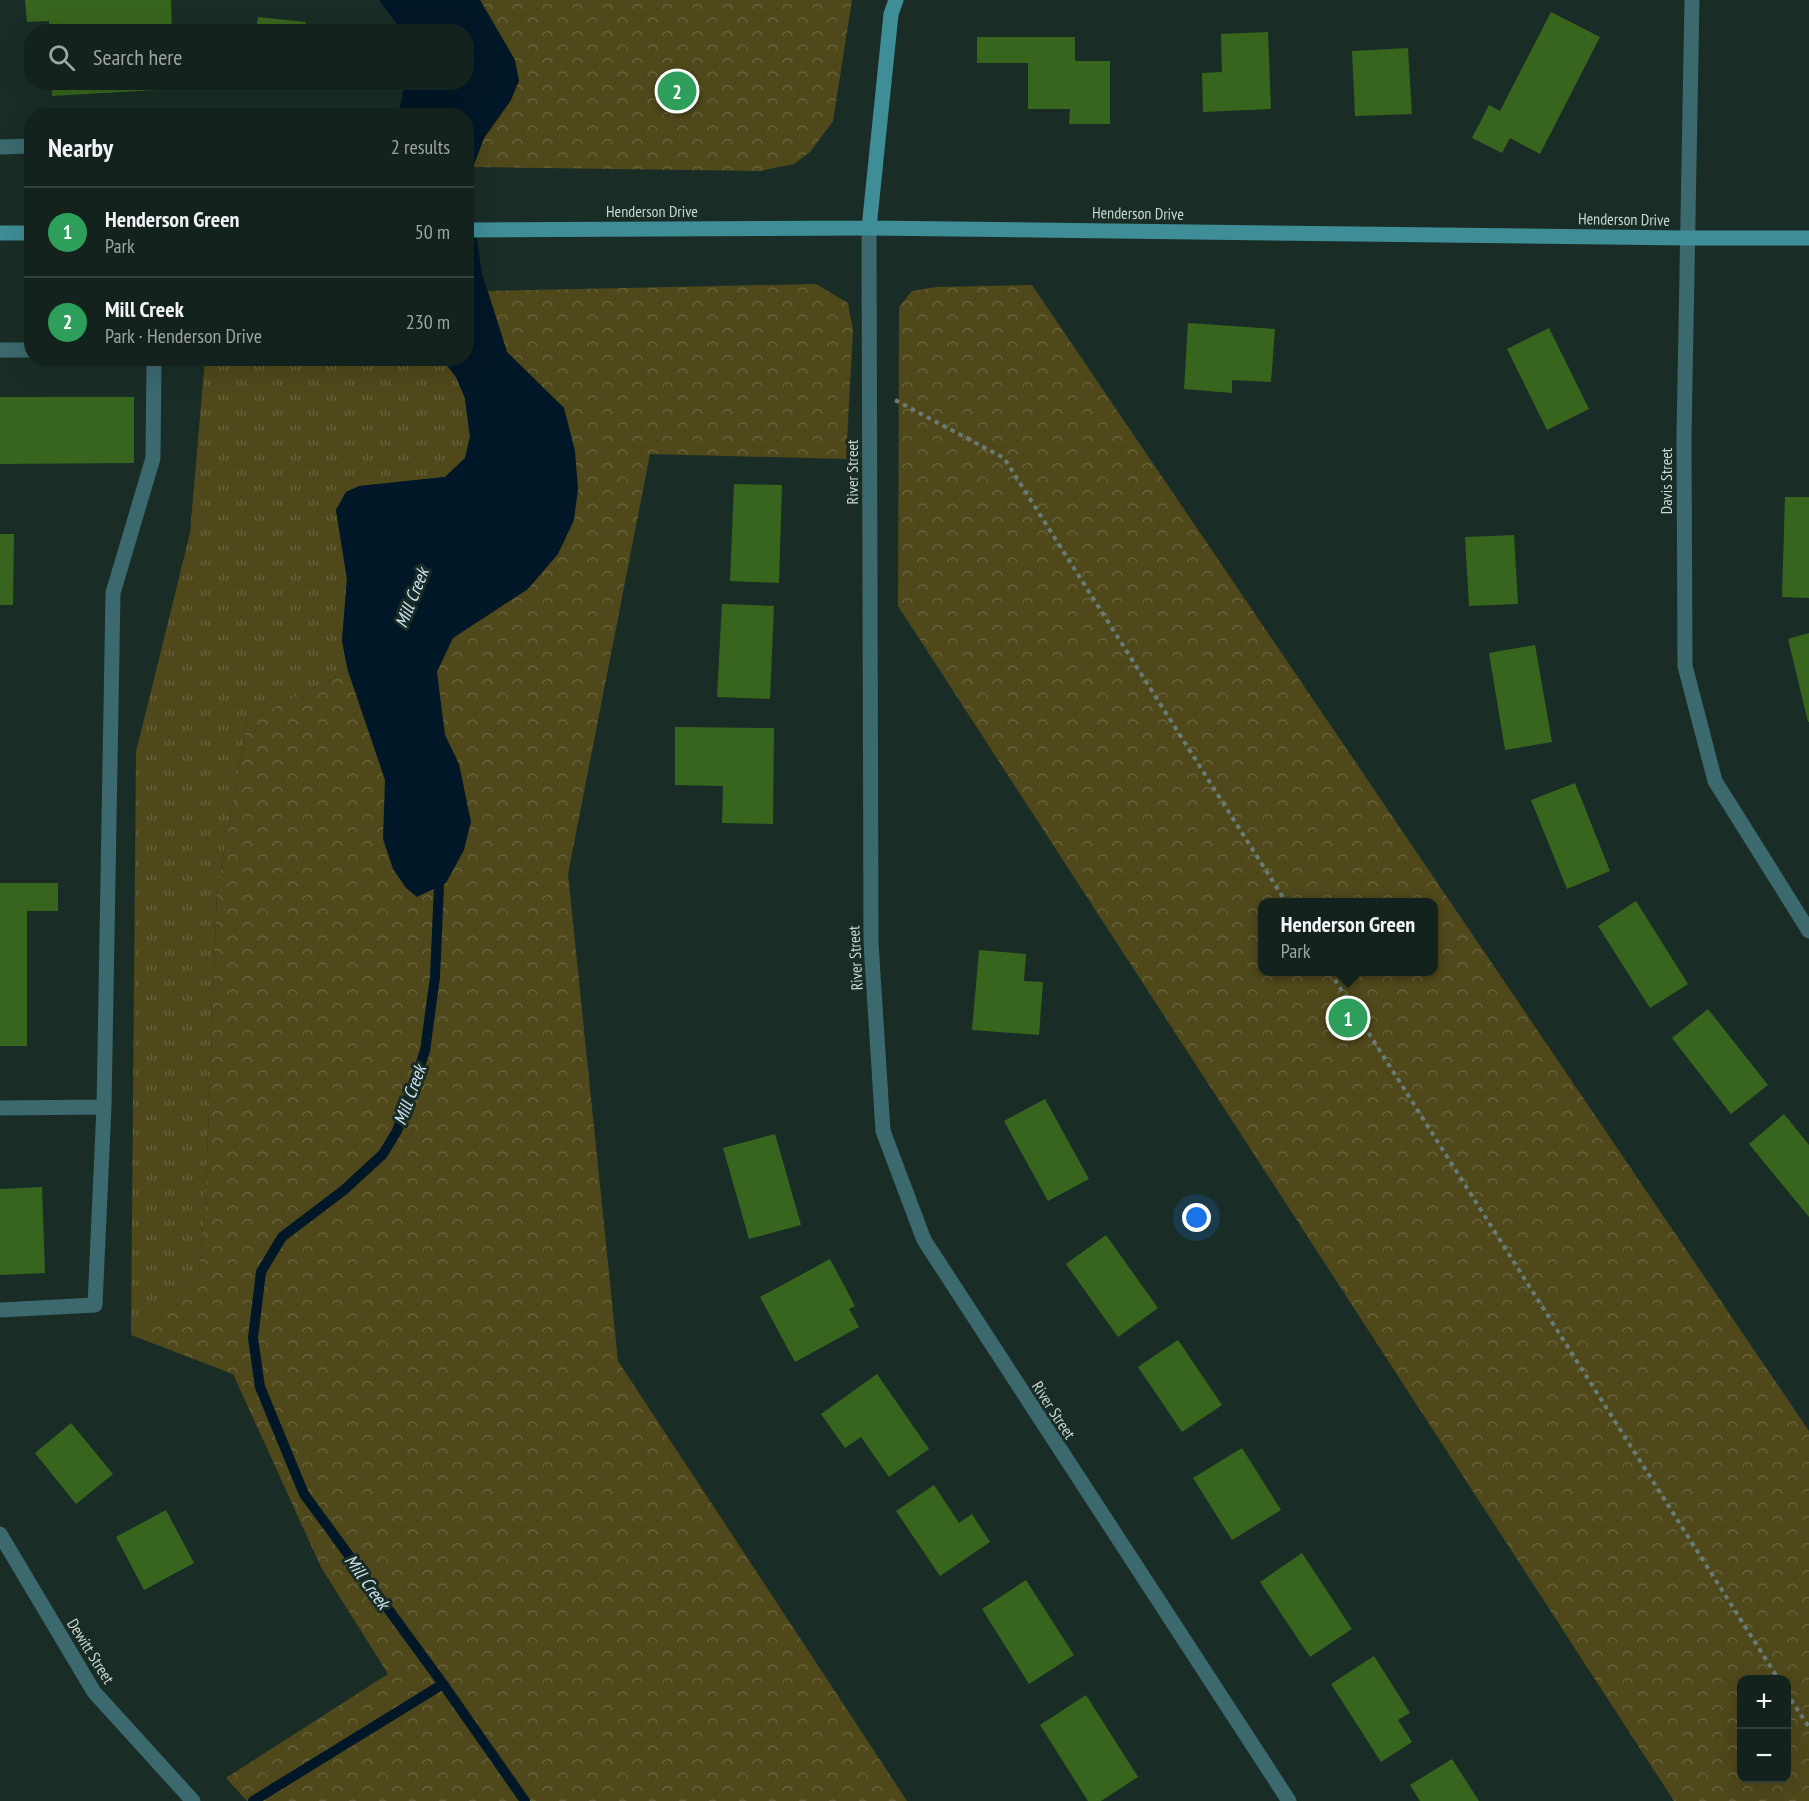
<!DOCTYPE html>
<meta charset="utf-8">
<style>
body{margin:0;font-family:"PT Sans Narrow",sans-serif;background:#1c2a25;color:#f1f3f6}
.controls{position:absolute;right:18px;bottom:18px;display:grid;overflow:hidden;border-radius:12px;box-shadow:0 6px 24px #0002}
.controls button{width:54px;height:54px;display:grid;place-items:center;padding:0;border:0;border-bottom:2px solid #323f3b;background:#13221c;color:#f1f3f6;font:30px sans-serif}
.you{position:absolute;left:1197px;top:1218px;width:21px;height:21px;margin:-15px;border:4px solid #fff;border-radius:50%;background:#1a73e8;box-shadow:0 0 0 9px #1a73e833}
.badge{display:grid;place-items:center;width:39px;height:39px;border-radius:50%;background:#1a73e8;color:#fff;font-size:20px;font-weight:700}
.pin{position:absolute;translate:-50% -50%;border:3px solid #fff;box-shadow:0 2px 6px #0006}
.popup{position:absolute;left:1258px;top:898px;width:180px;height:78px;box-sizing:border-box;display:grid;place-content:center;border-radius:12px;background:#13221c;filter:drop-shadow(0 2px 4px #0005);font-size:20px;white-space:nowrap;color:#9da4a3}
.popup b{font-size:22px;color:#f1f3f6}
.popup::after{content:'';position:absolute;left:50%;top:100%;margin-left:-12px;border:12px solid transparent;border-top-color:#13221c}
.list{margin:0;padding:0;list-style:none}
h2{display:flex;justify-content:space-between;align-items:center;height:78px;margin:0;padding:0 24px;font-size:26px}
h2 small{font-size:20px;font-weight:400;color:#9da4a3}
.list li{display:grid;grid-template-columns:39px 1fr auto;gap:18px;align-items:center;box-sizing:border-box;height:90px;padding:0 24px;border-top:2px solid #323f3b}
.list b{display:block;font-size:22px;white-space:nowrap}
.list p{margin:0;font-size:20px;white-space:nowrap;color:#9da4a3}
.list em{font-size:20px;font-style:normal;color:#9da4a3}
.icon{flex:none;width:33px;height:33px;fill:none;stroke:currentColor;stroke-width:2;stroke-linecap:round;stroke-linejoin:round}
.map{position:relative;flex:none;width:1809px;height:1801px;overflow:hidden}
.search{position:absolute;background:#13221c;box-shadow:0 6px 24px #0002;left:24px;top:24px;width:450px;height:66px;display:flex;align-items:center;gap:15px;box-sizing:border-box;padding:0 21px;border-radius:24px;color:#9da4a3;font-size:22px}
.panel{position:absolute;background:#13221c;box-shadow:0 6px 24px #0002;left:24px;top:108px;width:450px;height:258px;border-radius:24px}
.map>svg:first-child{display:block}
.grass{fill:url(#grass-tufts)}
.forest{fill:url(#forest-crowns);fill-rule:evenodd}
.water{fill:#001727}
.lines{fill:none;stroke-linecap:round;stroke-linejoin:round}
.stream{stroke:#001727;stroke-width:10}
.building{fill:#38651d}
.path{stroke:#6a7b75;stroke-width:4;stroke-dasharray:4.5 4.5;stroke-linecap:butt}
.lane{stroke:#3b696e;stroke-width:15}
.street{stroke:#3b696e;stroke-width:15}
.secondary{stroke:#3f8d96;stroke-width:15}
.labels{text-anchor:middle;stroke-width:6;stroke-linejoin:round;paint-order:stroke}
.street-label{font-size:16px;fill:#cad7d2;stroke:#192d26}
.water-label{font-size:18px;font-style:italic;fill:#cfe2f0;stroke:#192d26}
</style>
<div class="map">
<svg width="1809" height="1801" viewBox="0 0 1809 1801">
<defs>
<pattern id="grass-tufts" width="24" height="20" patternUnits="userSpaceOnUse" patternTransform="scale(1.5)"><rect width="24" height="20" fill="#4f481b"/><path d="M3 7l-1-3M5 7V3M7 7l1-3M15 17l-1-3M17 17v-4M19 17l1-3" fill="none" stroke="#67623b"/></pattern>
<pattern id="forest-crowns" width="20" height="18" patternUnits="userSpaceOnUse" patternTransform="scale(1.5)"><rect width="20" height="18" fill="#4f481b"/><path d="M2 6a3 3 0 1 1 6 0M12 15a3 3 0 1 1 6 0" fill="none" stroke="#67623b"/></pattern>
</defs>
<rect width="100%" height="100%" fill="#192d26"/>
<!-- grass -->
<path class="grass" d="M 205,359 L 442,359 L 456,377 L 465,398 L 470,437 L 465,459 L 445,477 L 360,486 L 346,492 L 336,510 L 347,579 L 342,641 L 348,671 L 247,721 L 217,893 L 206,1189 L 199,1273 L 131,1335 L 136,752 L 190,533 Z"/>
<!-- forest -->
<path class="forest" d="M 480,0 L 852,0 L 833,121 L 810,152 L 794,164 L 760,171 L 473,167 L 484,138 L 511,100 L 515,60 Z
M 816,284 L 848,303 L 853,330 L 846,459 L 650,454 L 568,874 L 618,1361 L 907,1801 L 247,1801 L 226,1778 L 388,1674 L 321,1567 L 233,1374 L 131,1335 L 199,1273 L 206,1189 L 217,893 L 247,721 L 348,671 L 564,408 L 507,352 L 488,291 Z
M 1032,285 L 1809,1431 L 1809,1801 L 1674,1801 L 898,606 L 899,307 L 912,291 L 937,287 ZM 1262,902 L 1434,902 L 1434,972 L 1262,972 ZM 1742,1680 L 1786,1680 L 1786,1778 L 1742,1778 Z"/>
<!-- water -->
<path class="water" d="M 379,0 L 480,0 L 515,60 L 519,81 L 511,100 L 484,138 L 473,167 L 471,200 L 482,274 L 507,352 L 564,408 L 575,451 L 578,489 L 574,520 L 558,554 L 528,589 L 453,638 L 437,672 L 445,735 L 459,764 L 471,822 L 464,850 L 446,883 L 417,897 L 406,888 L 393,869 L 383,839 L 385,780 L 348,671 L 342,641 L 347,579 L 336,510 L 346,492 L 359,486 L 445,477 L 465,458 L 470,437 L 465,398 L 456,377 L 442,359 L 466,358 L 466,116 L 398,115 L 405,83 L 466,82 L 466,32 L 402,31 Z"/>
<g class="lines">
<!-- stream -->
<path class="stream" d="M 428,881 L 439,886 L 435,977 L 425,1051 L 397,1131 L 383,1154 L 344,1190 L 282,1237 L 261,1272 L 253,1338 L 260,1387 L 304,1494 L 443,1684 L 525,1801
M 253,1801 L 443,1684"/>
</g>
<!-- building -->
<path class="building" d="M 25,0 L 171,0 L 172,32 L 49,32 L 49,21 L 27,22 Z
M 1551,12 L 1600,37 L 1540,154 L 1510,138 L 1502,153 L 1472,138 L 1489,105 L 1500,111 Z
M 258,17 L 306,22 L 304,32 L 256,32 Z
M 1268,32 L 1271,109 L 1203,112 L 1202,73 L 1222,72 L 1221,34 Z
M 977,37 L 1075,37 L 1075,61 L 1110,61 L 1110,124 L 1069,124 L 1070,109 L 1028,109 L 1028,63 L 977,63 Z
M 1408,48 L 1412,114 L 1355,116 L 1352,51 Z
M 52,82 L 174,82 L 175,89 L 52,96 Z
M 1188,323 L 1275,329 L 1271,382 L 1232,380 L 1232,393 L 1184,389 Z
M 1549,328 L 1589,409 L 1547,430 L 1507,349 Z
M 0,397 L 134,397 L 134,463 L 0,464 Z
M 734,484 L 782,485 L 779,583 L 730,581 Z
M 1785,497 L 1809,497 L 1809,598 L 1782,597 Z
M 0,534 L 14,534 L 13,605 L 0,605 Z
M 1514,535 L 1518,604 L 1469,606 L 1465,537 Z
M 722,604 L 774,606 L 770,699 L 717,697 Z
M 1809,633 L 1809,722 L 1808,722 L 1788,639 Z
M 1535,645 L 1552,742 L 1505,750 L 1489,653 Z
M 675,727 L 774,728 L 773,824 L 722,823 L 723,786 L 675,785 Z
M 1575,783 L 1610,871 L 1567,889 L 1531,800 Z
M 0,883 L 58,883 L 58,911 L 27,911 L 27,1046 L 0,1046 Z
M 1636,901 L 1688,984 L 1650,1008 L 1598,926 Z
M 979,950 L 1026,954 L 1024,981 L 1043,982 L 1039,1035 L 972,1030 Z
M 1708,1009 L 1768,1085 L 1731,1114 L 1672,1038 Z
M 1045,1099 L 1089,1179 L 1048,1201 L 1004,1121 Z
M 1784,1114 L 1809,1145 L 1809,1217 L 1749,1144 Z
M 775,1134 L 801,1225 L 749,1239 L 723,1148 Z
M 42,1187 L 45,1273 L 0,1275 L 0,1189 Z
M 1106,1235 L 1158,1308 L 1118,1337 L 1066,1264 Z
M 830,1259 L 855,1306 L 849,1309 L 859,1327 L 795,1362 L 760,1297 Z
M 1178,1340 L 1222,1405 L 1182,1432 L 1138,1367 Z
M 877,1374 L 929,1449 L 889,1477 L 861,1437 L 845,1448 L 821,1414 Z
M 71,1423 L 113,1474 L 76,1504 L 35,1453 Z
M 1242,1448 L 1281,1510 L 1232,1540 L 1193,1478 Z
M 934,1485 L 959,1523 L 972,1514 L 990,1542 L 940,1576 L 896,1511 Z
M 166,1510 L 194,1563 L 144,1590 L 116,1537 Z
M 1302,1553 L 1352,1629 L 1310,1657 L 1260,1582 Z
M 1026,1580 L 1074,1655 L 1029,1684 L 982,1609 Z
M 1374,1656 L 1410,1713 L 1398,1720 L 1412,1742 L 1381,1762 L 1331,1684 Z
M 1086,1695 L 1138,1777 L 1101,1801 L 1088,1801 L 1040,1725 Z
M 1452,1759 L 1479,1801 L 1420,1801 L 1410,1785 Z"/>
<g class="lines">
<!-- path -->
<path class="path" d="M 895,400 L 1004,458 L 1286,902
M 1330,972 L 1779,1680
M 1786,1692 L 1809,1727"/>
<!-- lane -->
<path class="lane" d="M 0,147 L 32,146
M 0,350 L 32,350
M 0,1108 L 104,1107 L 113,593 L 153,458 L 154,358
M 0,1310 L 95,1305 L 104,1107"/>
<!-- street -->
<path class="street" d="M 1692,0 L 1684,436 L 1685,666 L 1715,781 L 1809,931
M 869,228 L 871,943 L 883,1131 L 924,1240 L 1289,1801
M 0,1534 L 94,1692 L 193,1801"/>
<!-- secondary -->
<path class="secondary" d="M 869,228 L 891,14 L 896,0
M 466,230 L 869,228 L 1687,238 L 1809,238
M 0,233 L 32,233"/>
</g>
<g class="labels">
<!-- street labels -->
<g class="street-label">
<text x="652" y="217">Henderson Drive</text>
<text transform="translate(1138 213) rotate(1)" y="6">Henderson Drive</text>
<text transform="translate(1624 219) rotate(1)" y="6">Henderson Drive</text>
<text transform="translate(852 472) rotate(-90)" y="6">River Street</text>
<text transform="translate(1666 481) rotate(-90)" y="6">Davis Street</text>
<text transform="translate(855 958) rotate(-93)" y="6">River Street</text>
<text transform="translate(1054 1410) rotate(57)" y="6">River Street</text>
<text transform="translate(91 1651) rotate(58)" y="6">Dewitt Street</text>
</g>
<!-- water labels -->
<g class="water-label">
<text transform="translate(412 598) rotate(-68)" y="6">Mill Creek</text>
<text transform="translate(410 1095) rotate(-70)" y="6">Mill Creek</text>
<text transform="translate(367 1582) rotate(54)" y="6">Mill Creek</text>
</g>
</g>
</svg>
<div class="controls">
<button>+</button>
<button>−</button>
</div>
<div class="you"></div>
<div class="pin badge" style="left:1348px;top:1018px;background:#2e9e5b">1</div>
<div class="popup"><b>Henderson Green</b>Park</div>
<div class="pin badge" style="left:677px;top:91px;background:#2e9e5b">2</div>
<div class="search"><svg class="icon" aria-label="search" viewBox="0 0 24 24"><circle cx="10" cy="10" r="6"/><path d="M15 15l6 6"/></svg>Search here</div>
<section class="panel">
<h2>Nearby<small>2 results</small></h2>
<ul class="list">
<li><span class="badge" style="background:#2e9e5b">1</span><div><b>Henderson Green</b><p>Park</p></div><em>50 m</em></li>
<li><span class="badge" style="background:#2e9e5b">2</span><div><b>Mill Creek</b><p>Park · Henderson Drive</p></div><em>230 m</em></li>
</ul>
</section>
</div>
